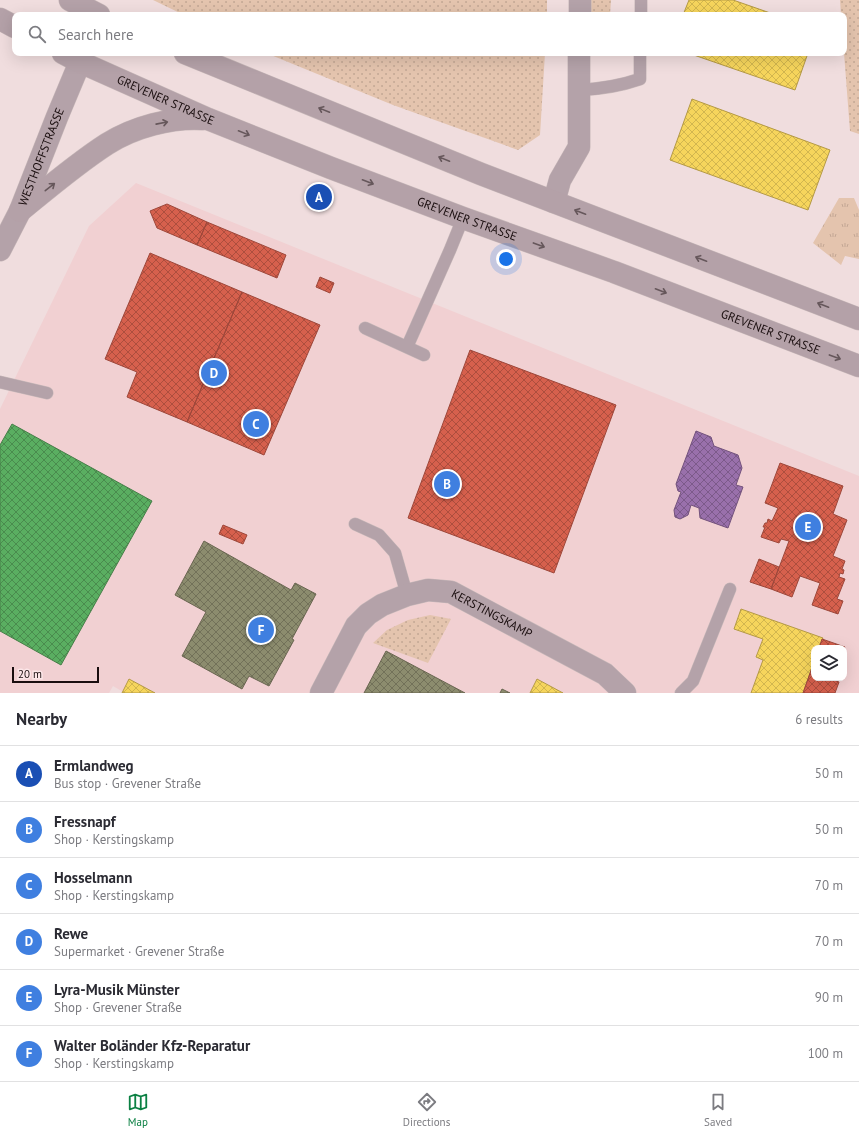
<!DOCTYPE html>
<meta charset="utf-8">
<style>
body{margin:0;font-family:"PT Sans",sans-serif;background:#f7f7f7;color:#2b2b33}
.controls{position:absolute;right:12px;bottom:12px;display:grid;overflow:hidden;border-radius:8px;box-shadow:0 4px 16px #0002}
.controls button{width:36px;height:36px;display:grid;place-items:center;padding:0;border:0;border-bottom:1px solid #e1e1e2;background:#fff;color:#2b2b33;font:20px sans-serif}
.scale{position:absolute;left:12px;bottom:10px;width:87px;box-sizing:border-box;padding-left:4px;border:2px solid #190d0e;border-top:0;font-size:11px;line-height:14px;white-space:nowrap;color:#190d0e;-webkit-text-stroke:3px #fce6e8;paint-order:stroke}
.you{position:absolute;left:506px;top:259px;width:14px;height:14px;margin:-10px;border:3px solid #fff;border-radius:50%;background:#1a73e8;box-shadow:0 0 0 6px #1a73e833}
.badge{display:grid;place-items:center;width:26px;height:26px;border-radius:50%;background:#0b8043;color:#fff;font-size:13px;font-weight:700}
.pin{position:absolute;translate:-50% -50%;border:2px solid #fff;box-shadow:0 1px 4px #0006}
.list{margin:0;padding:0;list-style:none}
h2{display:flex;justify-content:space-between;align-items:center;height:52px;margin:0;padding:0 16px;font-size:17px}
h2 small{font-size:13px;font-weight:400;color:#7c7c81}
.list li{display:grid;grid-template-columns:26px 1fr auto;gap:12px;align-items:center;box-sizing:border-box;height:56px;padding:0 16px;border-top:1px solid #e1e1e2}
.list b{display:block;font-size:15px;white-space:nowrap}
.list p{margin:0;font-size:13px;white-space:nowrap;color:#7c7c81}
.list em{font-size:13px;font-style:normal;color:#7c7c81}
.icon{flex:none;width:22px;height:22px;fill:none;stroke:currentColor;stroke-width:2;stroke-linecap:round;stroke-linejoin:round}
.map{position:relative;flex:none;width:859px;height:693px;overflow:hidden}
.search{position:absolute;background:#fff;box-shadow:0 4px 16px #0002;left:12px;right:12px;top:12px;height:44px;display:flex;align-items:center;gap:10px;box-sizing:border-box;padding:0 14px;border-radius:8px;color:#7c7c81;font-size:15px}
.sheet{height:388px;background:#fff}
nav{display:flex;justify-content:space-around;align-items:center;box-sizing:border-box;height:56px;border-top:1px solid #e1e1e2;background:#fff;font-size:11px;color:#7c7c81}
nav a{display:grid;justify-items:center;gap:2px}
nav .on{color:#0b8043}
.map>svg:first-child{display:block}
.built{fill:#f1d0d2;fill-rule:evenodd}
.grass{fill:url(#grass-dots)}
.park{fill:url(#park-tufts)}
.homes{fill:url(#homes-cross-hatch);stroke:#b49945}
.shops{fill:url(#shops-cross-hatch);stroke:#9d473a}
.offices{fill:url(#offices-cross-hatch);stroke:#73527c}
.public{fill:url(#public-cross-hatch);stroke:#467e48}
.industry{fill:url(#industry-cross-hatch);stroke:#6a6651}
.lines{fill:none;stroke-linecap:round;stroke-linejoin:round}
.service-casing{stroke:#c8b9ba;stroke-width:13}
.minor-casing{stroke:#c8b9ba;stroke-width:23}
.tertiary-casing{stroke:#c8b9ba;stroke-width:23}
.secondary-casing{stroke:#c8b9ba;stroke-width:23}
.service{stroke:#b4a2a9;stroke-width:12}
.minor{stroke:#b4a2a9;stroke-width:22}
.tertiary{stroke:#b4a2a9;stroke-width:22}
.secondary{stroke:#b4a1a8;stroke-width:22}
.oneway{stroke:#66575b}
.labels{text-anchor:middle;stroke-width:4;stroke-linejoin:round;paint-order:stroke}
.street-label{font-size:12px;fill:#190d0e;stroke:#fce6e8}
</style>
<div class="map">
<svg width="859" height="693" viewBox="0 0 859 693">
<defs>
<pattern id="grass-dots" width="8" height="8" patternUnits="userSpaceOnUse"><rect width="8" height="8" fill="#e4c4ae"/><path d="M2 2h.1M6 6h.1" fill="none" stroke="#c3a794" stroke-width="1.8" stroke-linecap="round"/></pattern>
<pattern id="park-tufts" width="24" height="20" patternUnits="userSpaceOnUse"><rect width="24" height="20" fill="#e4c4ae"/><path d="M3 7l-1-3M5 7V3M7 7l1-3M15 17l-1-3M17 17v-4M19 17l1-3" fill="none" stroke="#c3a794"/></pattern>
<pattern id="homes-cross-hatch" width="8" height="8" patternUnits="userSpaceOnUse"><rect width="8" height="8" fill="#f6d55c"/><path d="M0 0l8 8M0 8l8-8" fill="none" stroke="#d2b64f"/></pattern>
<pattern id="shops-cross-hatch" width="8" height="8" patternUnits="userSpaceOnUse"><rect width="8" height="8" fill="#d6604d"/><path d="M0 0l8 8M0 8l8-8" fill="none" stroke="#ad4e3e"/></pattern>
<pattern id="offices-cross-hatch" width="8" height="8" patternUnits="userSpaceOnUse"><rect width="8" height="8" fill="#9970ab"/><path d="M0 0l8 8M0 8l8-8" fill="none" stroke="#7c5a8a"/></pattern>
<pattern id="public-cross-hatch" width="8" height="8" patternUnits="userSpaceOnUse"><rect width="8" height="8" fill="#5aae61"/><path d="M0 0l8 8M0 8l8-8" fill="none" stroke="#4a8c4e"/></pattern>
<pattern id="industry-cross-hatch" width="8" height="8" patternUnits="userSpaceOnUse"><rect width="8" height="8" fill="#8c8c6e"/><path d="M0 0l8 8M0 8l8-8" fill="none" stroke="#727159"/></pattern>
</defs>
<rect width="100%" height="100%" fill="#f0ddde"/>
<!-- built -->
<path class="built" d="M 136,183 L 859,476 L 859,693 L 125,693 L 113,686 L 109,693 L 0,693 L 0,409 L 89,226 ZM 814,648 L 844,648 L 844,678 L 814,678 Z"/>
<!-- grass -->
<path class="grass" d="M 153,0 L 547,0 L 547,15 L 184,15 Z
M 591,0 L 611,0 L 610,15 L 591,15 Z
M 840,0 L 859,0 L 859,134 L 850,131 L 844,53 L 844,15 L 841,15 Z
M 266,53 L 545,53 L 540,135 L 518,150 L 393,105 Z
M 430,615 L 451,619 L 428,663 L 373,643 L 387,630 L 408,620 Z"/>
<!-- park -->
<path class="park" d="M 839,198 L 854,198 L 859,210 L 859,259 L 845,256 L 841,265 L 813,243 Z"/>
<!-- homes -->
<path class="homes" d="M 689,0 L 733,0 L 776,15 L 683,15 Z
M 688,53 L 808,53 L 795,90 Z
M 692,99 L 830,150 L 808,210 L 670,160 Z
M 741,609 L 823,638 L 819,648 L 814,648 L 814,662 L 803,693 L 751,693 L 763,660 L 756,657 L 763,639 L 734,629 Z
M 129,679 L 155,693 L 122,693 Z
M 537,679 L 563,693 L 530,693 Z"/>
<!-- shops -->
<path class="shops" d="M 167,204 L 207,222 L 197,245 L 157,228 L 150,211 Z
M 207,222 L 286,255 L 277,278 L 197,245 Z
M 150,253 L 242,292 L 187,422 L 127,397 L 137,372 L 105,359 Z
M 320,277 L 334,283 L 330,293 L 316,287 Z
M 242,292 L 320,325 L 264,455 L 187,422 Z
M 470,350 L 616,405 L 554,573 L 408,518 Z
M 780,463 L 843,486 L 833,514 L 847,520 L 833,556 L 845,561 L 842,569 L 844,570 L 843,574 L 840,573 L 839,577 L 845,579 L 837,599 L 843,601 L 838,614 L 812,605 L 820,583 L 800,576 L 792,597 L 771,589 L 789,541 L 781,539 L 779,543 L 761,537 L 765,527 L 763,527 L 765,523 L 767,523 L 768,519 L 772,521 L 778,508 L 765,503 Z
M 223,525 L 247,535 L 243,544 L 219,534 Z
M 759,559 L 779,567 L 771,589 L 750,582 Z
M 822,639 L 845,647 L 844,649 L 844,648 L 819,648 Z
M 814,662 L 814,678 L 837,678 L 836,681 L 839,682 L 835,693 L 803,693 Z"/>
<!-- offices -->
<path class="offices" d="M 696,431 L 711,437 L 714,446 L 738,455 L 742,468 L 736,485 L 743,487 L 728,528 L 700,518 L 699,508 L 691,505 L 688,515 L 680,519 L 675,517 L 674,510 L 681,492 L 678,491 L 676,484 Z"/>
<!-- public -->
<path class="public" d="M 12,424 L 152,501 L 61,665 L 0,631 L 0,445 Z"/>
<!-- industry -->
<path class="industry" d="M 204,541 L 291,590 L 295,583 L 316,594 L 292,639 L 294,640 L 269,686 L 249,676 L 242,689 L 182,656 L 206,612 L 175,595 Z
M 386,651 L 465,693 L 364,693 Z
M 502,689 L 510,693 L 500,693 Z"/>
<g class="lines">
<defs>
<path id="service" d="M 641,15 L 641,0
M 579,90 C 601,89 620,86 640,79 L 640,53
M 365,328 L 424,355
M 407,347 L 450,250 L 463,218
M 0,382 L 47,393
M 355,524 L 379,535 L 395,553 L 407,595
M 681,693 L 693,681 L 730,589"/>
<g id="minor">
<path d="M 580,15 L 580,0"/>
<path d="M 554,202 L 560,180 L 579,147 L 579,53"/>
<path id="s1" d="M 321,693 L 356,626 L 368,614 L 382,605 L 407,595 L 428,590 L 451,592 L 605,674 L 625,693"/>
</g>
<g id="tertiary">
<path id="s2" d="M 0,250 L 20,211 L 57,117 L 80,62"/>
</g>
<g id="secondary">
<path d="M 70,0 L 99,15"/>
<path d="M 0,19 L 15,27"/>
<path id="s3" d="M 63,53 L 80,62 L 208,119 L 331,168 L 463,218 L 614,272 L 859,366"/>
<path d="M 185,53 L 481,174 L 859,319"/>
<path d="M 20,211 C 48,188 76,164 107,144 C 134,127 171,117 203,119"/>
</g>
</defs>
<!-- service casing -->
<use href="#service" class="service-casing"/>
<!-- minor casing -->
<use href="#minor" class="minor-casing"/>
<!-- tertiary casing -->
<use href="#tertiary" class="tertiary-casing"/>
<!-- secondary casing -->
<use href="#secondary" class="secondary-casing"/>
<!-- service -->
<use href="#service" class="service"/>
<!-- minor -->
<use href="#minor" class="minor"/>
<!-- tertiary -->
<use href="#tertiary" class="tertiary"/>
<!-- secondary -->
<use href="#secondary" class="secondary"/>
</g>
<!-- one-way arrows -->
<defs><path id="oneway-shaft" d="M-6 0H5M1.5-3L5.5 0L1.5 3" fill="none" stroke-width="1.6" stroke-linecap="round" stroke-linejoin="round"/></defs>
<g class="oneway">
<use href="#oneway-shaft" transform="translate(324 110) rotate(-158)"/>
<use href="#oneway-shaft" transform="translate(162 123) rotate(-11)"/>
<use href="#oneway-shaft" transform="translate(244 133) rotate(22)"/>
<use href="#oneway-shaft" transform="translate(444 159) rotate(-158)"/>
<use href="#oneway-shaft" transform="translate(368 182) rotate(21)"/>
<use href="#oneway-shaft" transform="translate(50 187) rotate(-38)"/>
<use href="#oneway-shaft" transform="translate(580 212) rotate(-159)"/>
<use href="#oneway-shaft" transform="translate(539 245) rotate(20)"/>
<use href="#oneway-shaft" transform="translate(701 259) rotate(-159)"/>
<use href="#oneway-shaft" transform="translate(661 291) rotate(21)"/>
<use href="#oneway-shaft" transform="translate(823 305) rotate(-159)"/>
<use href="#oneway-shaft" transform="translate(835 357) rotate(20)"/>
</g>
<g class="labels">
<!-- street labels -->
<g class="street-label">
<text dy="4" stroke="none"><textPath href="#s3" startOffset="113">GREVENER STRASSE</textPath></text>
<text dy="4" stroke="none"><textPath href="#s2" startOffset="102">WESTHOFFSTRASSE</textPath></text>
<text dy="4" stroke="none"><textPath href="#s3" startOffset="437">GREVENER STRASSE</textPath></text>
<text dy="4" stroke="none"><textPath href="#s3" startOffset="761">GREVENER STRASSE</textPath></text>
<text dy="4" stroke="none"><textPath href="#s1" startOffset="227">KERSTINGSKAMP</textPath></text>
</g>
</g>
</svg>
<div class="controls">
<button><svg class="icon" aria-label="layers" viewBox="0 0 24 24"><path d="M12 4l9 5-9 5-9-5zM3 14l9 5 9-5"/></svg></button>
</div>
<div class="scale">20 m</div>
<div class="you"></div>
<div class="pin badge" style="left:319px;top:197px;background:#1a4fb4">A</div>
<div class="pin badge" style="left:447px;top:484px;background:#3f7fe0">B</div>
<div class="pin badge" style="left:256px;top:424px;background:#3f7fe0">C</div>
<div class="pin badge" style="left:214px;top:373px;background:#3f7fe0">D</div>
<div class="pin badge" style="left:808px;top:527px;background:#3f7fe0">E</div>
<div class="pin badge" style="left:261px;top:630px;background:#3f7fe0">F</div>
<div class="search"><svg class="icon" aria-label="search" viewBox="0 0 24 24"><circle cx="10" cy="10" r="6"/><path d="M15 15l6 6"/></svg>Search here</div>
</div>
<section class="sheet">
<h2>Nearby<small>6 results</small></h2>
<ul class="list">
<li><span class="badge" style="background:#1a4fb4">A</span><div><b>Ermlandweg</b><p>Bus stop · Grevener Straße</p></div><em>50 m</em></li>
<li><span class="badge" style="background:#3f7fe0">B</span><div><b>Fressnapf</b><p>Shop · Kerstingskamp</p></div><em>50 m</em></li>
<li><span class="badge" style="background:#3f7fe0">C</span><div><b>Hosselmann</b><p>Shop · Kerstingskamp</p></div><em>70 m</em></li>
<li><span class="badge" style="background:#3f7fe0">D</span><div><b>Rewe</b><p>Supermarket · Grevener Straße</p></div><em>70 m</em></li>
<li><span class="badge" style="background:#3f7fe0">E</span><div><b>Lyra-Musik Münster</b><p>Shop · Grevener Straße</p></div><em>90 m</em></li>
<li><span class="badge" style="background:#3f7fe0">F</span><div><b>Walter Boländer Kfz-Reparatur</b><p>Shop · Kerstingskamp</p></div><em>100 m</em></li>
</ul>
</section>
<nav>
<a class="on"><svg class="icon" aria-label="map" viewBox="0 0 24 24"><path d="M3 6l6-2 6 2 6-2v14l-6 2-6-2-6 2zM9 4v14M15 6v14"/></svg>Map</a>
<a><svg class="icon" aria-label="directions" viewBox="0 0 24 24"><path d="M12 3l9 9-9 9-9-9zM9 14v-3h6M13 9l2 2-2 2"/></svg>Directions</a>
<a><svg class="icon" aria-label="saved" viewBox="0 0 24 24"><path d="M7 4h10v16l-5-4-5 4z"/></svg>Saved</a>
</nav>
